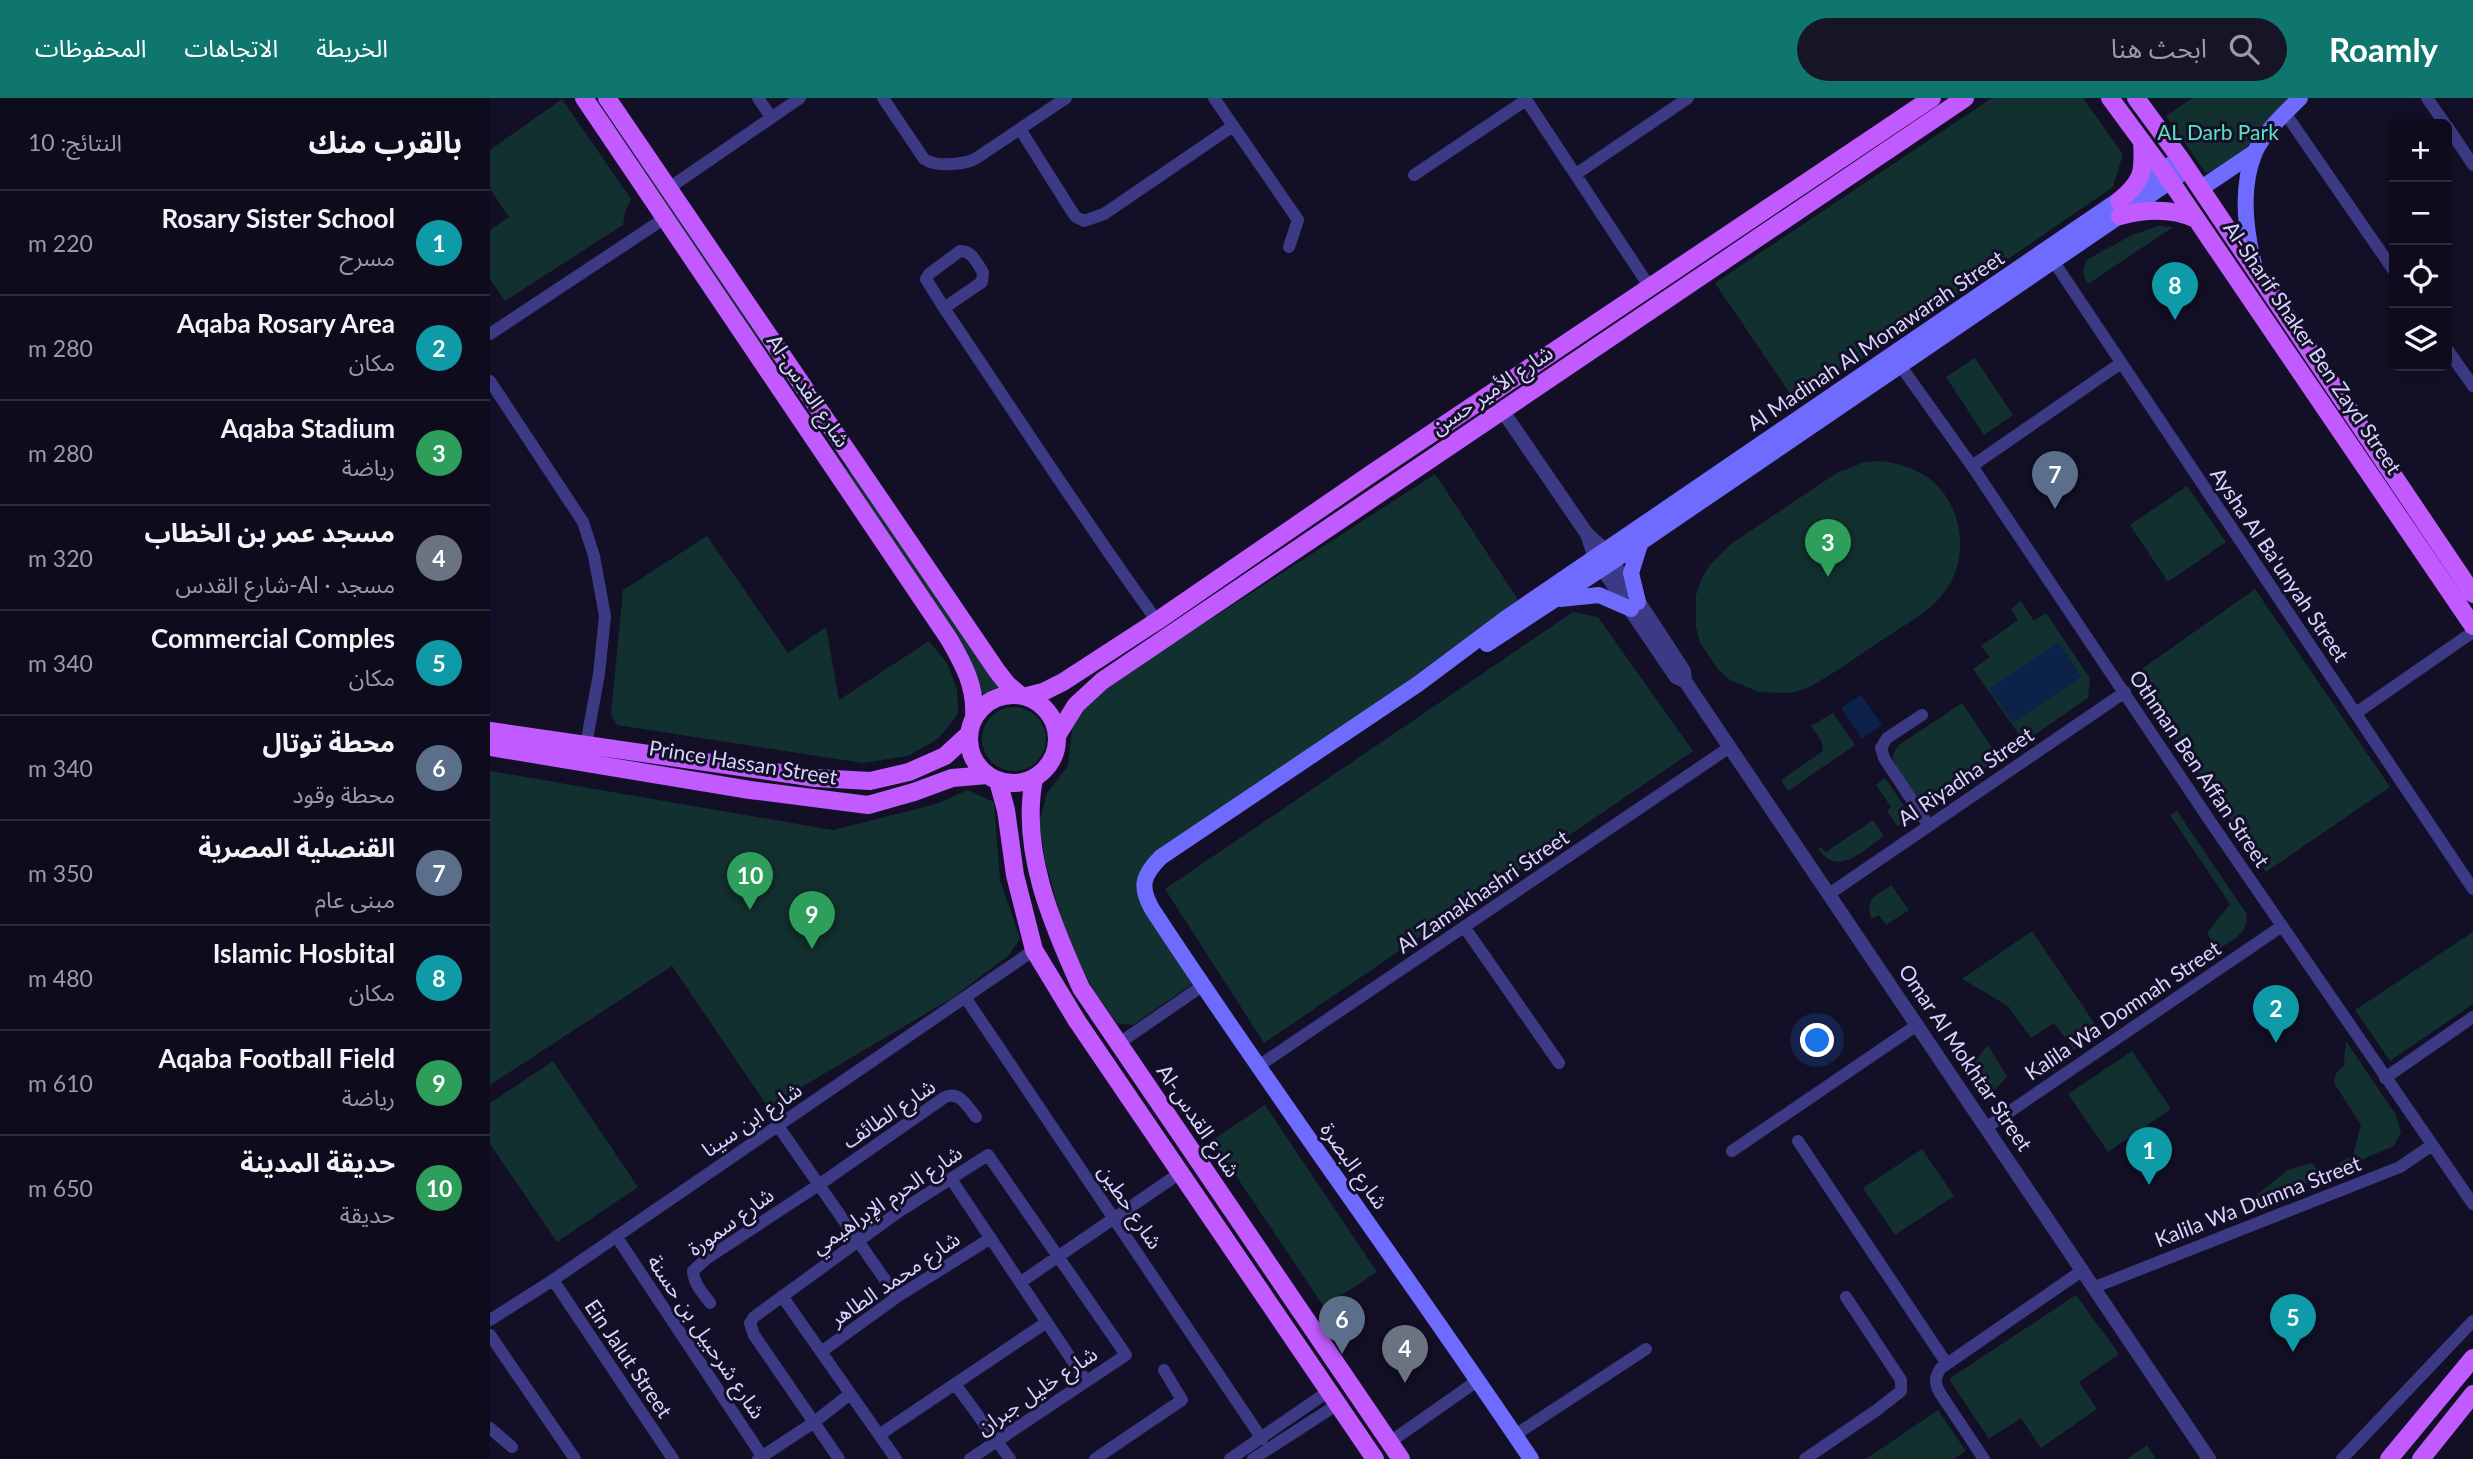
<!DOCTYPE html>
<html lang="ar">
<meta charset="utf-8">
<style>
body{margin:0;font-family:Lato,"Noto Sans Arabic",sans-serif;background:#171425;color:#f1f3f6;direction:rtl}
.controls{position:absolute;right:21px;top:21px;display:grid;overflow:hidden;border-radius:10px;box-shadow:0 7px 28px #0002}
.controls button{width:63px;height:63px;display:grid;place-items:center;padding:0;border:0;border-bottom:2px solid #2e2b3b;background:#0e0b1c;color:#f1f3f6;font:35px sans-serif}
.you{position:absolute;left:1328px;top:943px;width:24px;height:24px;margin:-18px;border:5px solid #fff;border-radius:50%;background:#1a73e8;box-shadow:0 0 0 10px #1a73e833}
.badge{display:grid;place-items:center;width:46px;height:46px;border-radius:50%;background:#0f766e;color:#fff;font-size:23px;font-weight:700}
.pin{position:absolute;translate:-50% -58px;filter:drop-shadow(0 2px 4px #0008)}
.pin::after{content:'';position:absolute;top:37px;width:24px;height:21px;background:inherit;clip-path:polygon(0 0,100% 0,50% 100%)}
.list{margin:0;padding:0;list-style:none}
h2{display:flex;justify-content:space-between;align-items:center;height:91px;margin:0;padding:0 28px;font-size:30px}
h2 small{font-size:23px;font-weight:400;color:#9b9ba3}
.list li{display:grid;grid-template-columns:46px 1fr auto;gap:21px;align-items:center;box-sizing:border-box;height:105px;padding:0 28px;border-top:2px solid #2e2b3b}
.list b{display:block;font-size:26px;white-space:nowrap}
.list p{margin:0;font-size:23px;white-space:nowrap;color:#9b9ba3}
.list em{font-size:23px;font-style:normal;color:#9b9ba3}
.icon{flex:none;width:38px;height:38px;fill:none;stroke:currentColor;stroke-width:2;stroke-linecap:round;stroke-linejoin:round}
.map{position:relative;flex:none;width:1983px;height:1361px;overflow:hidden;direction:ltr}
header{display:flex;align-items:center;gap:42px;box-sizing:border-box;height:98px;padding:0 35px;background:#0f766e;color:#fff}
header strong{font-size:33px}
nav{display:flex;gap:38px;margin-inline-start:auto;font-size:24px}
.search{width:490px;height:63px;background:#171425;display:flex;align-items:center;gap:18px;box-sizing:border-box;padding:0 24px;border-radius:38px;color:#9b9ba3;font-size:26px}
main{display:flex}
aside{flex:1;background:#0e0b1c}
.map>svg:first-child{display:block}
.green{fill:#12302f}
.water{fill:#0c2248}
.lines{fill:none;stroke-linecap:round;stroke-linejoin:round}
.minor{stroke:#3d3a85;stroke-width:12}
.tertiary{stroke:#3d3a85;stroke-width:14}
.secondary{stroke:#6f6bff;stroke-width:16}
.primary{stroke:#c25bff;stroke-width:18}
.labels{text-anchor:middle;stroke-width:6;stroke-linejoin:round;paint-order:stroke}
.park-label{font-size:21px;fill:#5fe0c0;stroke:#130f26}
.street-label{font-size:21px;fill:#d9d4ff;stroke:#130f26}
</style>
<header>
<strong>Roamly</strong>
<div class="search"><svg class="icon" aria-label="search" viewBox="0 0 24 24"><circle cx="10" cy="10" r="6"/><path d="M15 15l6 6"/></svg>ابحث هنا</div>
<nav><a>الخريطة</a><a>الاتجاهات</a><a>المحفوظات</a></nav>
</header>
<main>
<div class="map">
<svg width="1983" height="1361" viewBox="0 0 1983 1361">
<rect width="100%" height="100%" fill="#130f26"/>
<!-- green -->
<path class="green" d="M 1502,0 L 1593,0 L 1633,56 L 1623,89 L 1307,306 L 1225,185 Z
M 1702,0 L 1801,0 L 1770,39 L 1742,68 L 1716,75 L 1676,18 Z
M 72,1 L 141,101 L 135,114 L 133,127 L 15,203 L 0,181 L 0,132 L 19,119 L 0,91 L 0,52 Z
M 113,11 L 147,61 L 158,70 L 310,297 L 308,297 L 271,244 L 263,241 L 111,12 Z
M 1668,128 L 1683,129 L 1598,186 C 1592,178 1592,169 1598,161 L 1642,137 Z
M 1485,260 L 1523,317 L 1494,337 L 1456,279 Z
M 321,323 L 323,323 L 355,369 L 371,384 L 511,588 L 499,593 L 494,599 L 483,570 Z
M 1390,363 C 1419,366 1446,378 1460,405 C 1477,438 1473,478 1446,504 C 1429,520 1408,531 1389,544 C 1365,560 1342,577 1317,590 L 1301,595 L 1269,594 L 1240,582 L 1228,571 L 1210,545 L 1206,529 L 1206,497 L 1211,482 L 1219,468 L 1241,446 L 1345,376 L 1374,364 Z
M 945,376 L 1033,509 L 657,769 L 651,799 L 701,876 L 702,886 L 643,927 L 627,925 L 604,893 L 579,847 L 556,767 L 549,725 L 557,695 L 578,668 L 583,623 L 602,598 Z
M 1697,388 L 1736,444 L 1678,484 L 1640,427 Z
M 217,438 L 298,555 L 336,529 L 349,602 L 439,543 L 457,565 L 467,591 L 468,616 L 448,641 L 418,658 L 373,665 L 127,627 L 121,616 L 133,492 Z
M 1765,491 L 1900,689 L 1776,774 L 1642,578 Z
M 1531,503 L 1544,523 L 1556,515 L 1600,580 L 1598,600 L 1540,640 L 1532,641 L 1483,571 L 1500,559 L 1491,548 L 1528,522 L 1521,511 Z
M 1083,514 L 1108,519 L 1203,653 L 774,945 L 675,791 Z
M 1472,605 L 1509,660 L 1440,706 C 1422,701 1413,677 1403,662 L 1403,656 L 1409,647 Z
M492 641a32 32 0 1 1 64 0a32 32 0 1 1-64 0Z
M 1343,615 L 1365,647 L 1298,693 L 1291,682 L 1333,653 L 1332,644 L 1321,628 Z
M 0,673 L 343,732 L 446,706 L 478,692 L 504,704 L 510,782 L 530,841 L 518,858 L 462,900 L 278,1009 L 182,868 L 0,987 Z
M 1395,680 L 1416,711 L 1414,713 L 1414,723 L 1408,729 L 1397,713 L 1401,709 L 1386,687 Z
M 1687,713 L 1756,815 C 1760,835 1742,842 1727,852 L 1717,835 L 1740,806 L 1680,717 Z
M 1383,722 L 1394,738 C 1373,752 1349,780 1328,751 L 1331,749 L 1336,754 Z
M 1401,787 L 1419,812 L 1396,827 L 1389,817 L 1381,821 L 1379,811 L 1382,800 Z
M 1542,833 L 1609,932 L 1584,952 L 1564,925 L 1541,940 L 1518,908 L 1472,881 Z
M 1983,834 L 1983,906 L 1900,963 L 1865,912 Z
M 1856,943 L 1906,1017 L 1911,1034 L 1904,1048 L 1762,1108 L 1760,1102 L 1798,1072 L 1822,1065 L 1831,1076 L 1863,1057 L 1871,1027 L 1844,985 L 1846,975 L 1855,967 L 1854,960 Z
M 1498,947 L 1517,979 L 1495,1002 L 1476,976 Z
M 1642,953 L 1681,1011 L 1618,1054 L 1578,996 Z
M 63,963 L 148,1089 L 67,1144 L 0,1046 L 0,1005 Z
M 775,1007 L 887,1174 L 834,1209 L 722,1042 Z
M 1432,1051 L 1464,1098 L 1405,1137 L 1373,1090 Z
M 1586,1197 L 1629,1256 L 1589,1284 L 1607,1311 L 1551,1350 L 1531,1320 L 1499,1341 L 1459,1281 Z
M 1448,1312 L 1476,1353 L 1464,1361 L 1376,1361 Z
M 1657,1347 L 1666,1361 L 1637,1361 Z"/>
<!-- water -->
<path class="water" d="M 1568,544 L 1591,579 L 1523,625 L 1499,590 Z
M 1371,597 L 1392,627 L 1372,641 L 1351,610 Z"/>
<g class="lines">
<!-- minor -->
<path class="minor" d="M 268,0 L 281,19
M 393,0 L 434,61 C 445,69 472,67 485,61 L 576,0
M 724,0 L 808,122 L 799,149
M 1035,0 L 1159,188
M 1937,0 L 1955,26
M 1795,15 L 1904,173
M 1957,28 L 1983,67
M 530,31 L 581,112 L 586,119 L 594,123 L 614,116 L 743,28
M 1086,76 L 1198,0
M 924,77 L 1036,2
M 179,90 L 310,0
M 1564,164 L 1983,791
M 454,210 L 492,184 L 493,174 C 487,166 482,152 470,153 L 439,176 L 436,181 L 454,210 C 525,315 593,421 667,523
M 0,236 L 175,120
M 1957,251 L 1983,288
M 1405,260 L 1482,368 L 1720,723 L 1983,1106
M 0,283 L 93,424 L 104,458 L 115,518 L 109,576 L 95,652
M 1482,368 L 1631,265
M 1866,615 L 1983,534
M 1432,617 L 1397,640 L 1391,650 L 1394,660 L 1439,728
M 1339,796 L 1635,594
M 975,830 L 1069,965
M 475,899 L 772,1341
M 628,946 L 712,888
M 767,969 L 1240,649
M 1895,980 L 1983,919
M 288,1028 L 407,1199
M 1497,1029 L 1792,828
M 1308,1043 L 1457,1266
M 1242,1053 L 1427,927
M 461,1081 L 596,1283
M 126,1138 L 274,1361
M 63,1182 L 183,1361
M 531,1184 L 690,1075
M 1605,1189 L 1910,1069 L 1942,1047
M 292,1198 L 406,1361
M 220,1205 C 212,1194 204,1186 203,1173 L 216,1161 L 330,1086 L 455,999 C 470,993 477,1008 486,1019
M 0,1222 L 63,1182 L 544,852
M 0,1237 L 85,1361
M 331,1254 L 407,1199 L 501,1140
M 465,1286 L 520,1361
M 0,1330 L 22,1349
M 389,1337 L 557,1224
M 1025,1337 L 1156,1251
M 900,1344 L 987,1283
M 268,1361 L 323,1325 L 360,1296
M 349,1361 L 264,1237 L 260,1225 L 264,1219 L 407,1115 L 498,1057 L 636,1257 L 480,1361
M 605,1361 L 692,1302 L 674,1272
M 740,1361 L 839,1293
M 763,1361 L 848,1306
M 1315,1361 L 1387,1312 L 1411,1293 L 1411,1282 L 1356,1199
M 1494,1361 L 1450,1295 C 1445,1286 1444,1279 1451,1270 L 1593,1172
M 1852,1361 L 1983,1223"/>
<!-- tertiary -->
<path class="tertiary" d="M 1012,312 L 1097,436 L 1115,452 L 1194,573 L 1195,583 L 1719,1361
M 1097,436 L 1105,460 L 1186,579 L 1195,583"/>
<!-- secondary -->
<path class="secondary" d="M 1710,91 L 1765,54
M 1764,166 C 1755,130 1750,89 1765,54 C 1774,34 1795,15 1810,0
M 1070,501 L 1109,497 L 1141,511
M 1148,504 L 1141,475 L 1151,443
M 997,546 L 1122,464 L 1697,72
M 1041,1361 C 917,1176 784,997 662,811 C 649,788 653,777 671,759 L 928,586 L 1019,518 L 1690,60"/>
<!-- primary -->
<path class="primary" d="M 94,0 L 459,541 C 474,567 486,589 484,619
M 117,0 L 507,573 L 518,587 L 530,597
M 1620,0 L 1673,72 L 1983,528
M 1646,0 L 1690,60 L 1983,496
M 1629,103 C 1653,83 1654,74 1652,43
M 1630,118 C 1656,111 1682,110 1706,121
M479 641a44 44 0 1 1 88 0a44 44 0 1 1-88 0Z
M 537,598 L 553,594 L 573,584 L 667,523 L 881,376 L 1442,0
M 0,633 L 326,680 L 380,683 L 419,674 L 455,658 L 479,636
M 568,636 L 586,607 L 612,583 L 1475,0
M 0,649 L 260,692 L 378,707 L 424,694 L 462,680 L 497,677
M 544,681 C 530,752 562,826 591,890 L 911,1361
M 508,683 L 516,712 L 525,777 L 544,852 L 587,923 L 885,1361
M 1899,1361 L 1983,1260
M 1931,1361 L 1983,1296"/>
</g>
<g class="labels">
<!-- park labels -->
<g class="park-label">
<text x="1728" y="42">AL Darb Park</text>
</g>
<!-- street labels -->
<g class="street-label">
<text transform="translate(1386 243) rotate(-34)" y="7">Al Madinah Al Monawarah Street</text>
<text transform="translate(1822 250) rotate(56)" y="7">Al-Sharif Shaker Ben Zayd Street</text>
<text transform="translate(1002 292) rotate(-34)" y="7">شارع الأمير حسن</text>
<text transform="translate(318 293) rotate(56)" y="7">Al-شارع القدس</text>
<text transform="translate(1789 467) rotate(56)" y="7">Aysha Al Ba'unyah Street</text>
<text transform="translate(253 665) rotate(9)" y="7">Prince Hassan Street</text>
<text transform="translate(1709 671) rotate(56)" y="7">Othman Ben Affan Street</text>
<text transform="translate(1476 679) rotate(-34)" y="7">Al Riyadha Street</text>
<text transform="translate(993 794) rotate(-34)" y="7">Al Zamakhashri Street</text>
<text transform="translate(1633 913) rotate(-34)" y="7">Kalila Wa Domnah Street</text>
<text transform="translate(1475 960) rotate(56)" y="7">Omar Al Mokhtar Street</text>
<text transform="translate(399 1016) rotate(-34)" y="7">شارع الطائف</text>
<text transform="translate(262 1022) rotate(-34)" y="7">شارع ابن سينا</text>
<text transform="translate(708 1023) rotate(56)" y="7">Al-شارع القدس</text>
<text transform="translate(864 1068) rotate(55)" y="7">شارع البصرة</text>
<text transform="translate(397 1102) rotate(-34)" y="7">شارع الحرم الإبراهيمي</text>
<text transform="translate(1768 1104) rotate(-21)" y="7">Kalila Wa Dumna Street</text>
<text transform="translate(640 1109) rotate(56)" y="7">شارع حطين</text>
<text transform="translate(241 1124) rotate(-36)" y="7">شارع سمورة</text>
<text transform="translate(405 1181) rotate(-34)" y="7">شارع محمد الطاهر</text>
<text transform="translate(216 1239) rotate(56)" y="7">شارع شرحبيل بن حسنة</text>
<text transform="translate(138 1261) rotate(56)" y="7">Ein Jalut Street</text>
<text transform="translate(547 1293) rotate(-34)" y="7">شارع خليل جبران</text>
</g>
</g>
</svg>
<div class="controls">
<button>+</button>
<button>−</button>
<button><svg class="icon" aria-label="locate" viewBox="0 0 24 24"><circle cx="12" cy="12" r="6"/><path d="M12 2v4M12 18v4M2 12h4M18 12h4"/></svg></button>
<button><svg class="icon" aria-label="layers" viewBox="0 0 24 24"><path d="M12 4l9 5-9 5-9-5zM3 14l9 5 9-5"/></svg></button>
</div>
<div class="you"></div>
<div class="pin badge" style="left:1659px;top:1087px;background:#0f9aa8">1</div>
<div class="pin badge" style="left:1786px;top:945px;background:#0f9aa8">2</div>
<div class="pin badge" style="left:1338px;top:479px;background:#2e9e5b">3</div>
<div class="pin badge" style="left:915px;top:1285px;background:#6b7280">4</div>
<div class="pin badge" style="left:1803px;top:1254px;background:#0f9aa8">5</div>
<div class="pin badge" style="left:852px;top:1256px;background:#5c6f8a">6</div>
<div class="pin badge" style="left:1565px;top:411px;background:#5c6f8a">7</div>
<div class="pin badge" style="left:1685px;top:222px;background:#0f9aa8">8</div>
<div class="pin badge" style="left:322px;top:851px;background:#2e9e5b">9</div>
<div class="pin badge" style="left:260px;top:812px;background:#2e9e5b">10</div>
</div>
<aside>
<h2>بالقرب منك<small>النتائج: 10</small></h2>
<ul class="list">
<li><span class="badge" style="background:#0f9aa8">1</span><div><b>Rosary Sister School</b><p>مسرح</p></div><em>220 m</em></li>
<li><span class="badge" style="background:#0f9aa8">2</span><div><b>Aqaba Rosary Area</b><p>مكان</p></div><em>280 m</em></li>
<li><span class="badge" style="background:#2e9e5b">3</span><div><b>Aqaba Stadium</b><p>رياضة</p></div><em>280 m</em></li>
<li><span class="badge" style="background:#6b7280">4</span><div><b>مسجد عمر بن الخطاب</b><p>مسجد · Al-شارع القدس</p></div><em>320 m</em></li>
<li><span class="badge" style="background:#0f9aa8">5</span><div><b>Commercial Comples</b><p>مكان</p></div><em>340 m</em></li>
<li><span class="badge" style="background:#5c6f8a">6</span><div><b>محطة توتال</b><p>محطة وقود</p></div><em>340 m</em></li>
<li><span class="badge" style="background:#5c6f8a">7</span><div><b>القنصلية المصرية</b><p>مبنى عام</p></div><em>350 m</em></li>
<li><span class="badge" style="background:#0f9aa8">8</span><div><b>Islamic Hosbital</b><p>مكان</p></div><em>480 m</em></li>
<li><span class="badge" style="background:#2e9e5b">9</span><div><b>Aqaba Football Field</b><p>رياضة</p></div><em>610 m</em></li>
<li><span class="badge" style="background:#2e9e5b">10</span><div><b>حديقة المدينة</b><p>حديقة</p></div><em>650 m</em></li>
</ul>
</aside>
</main>
